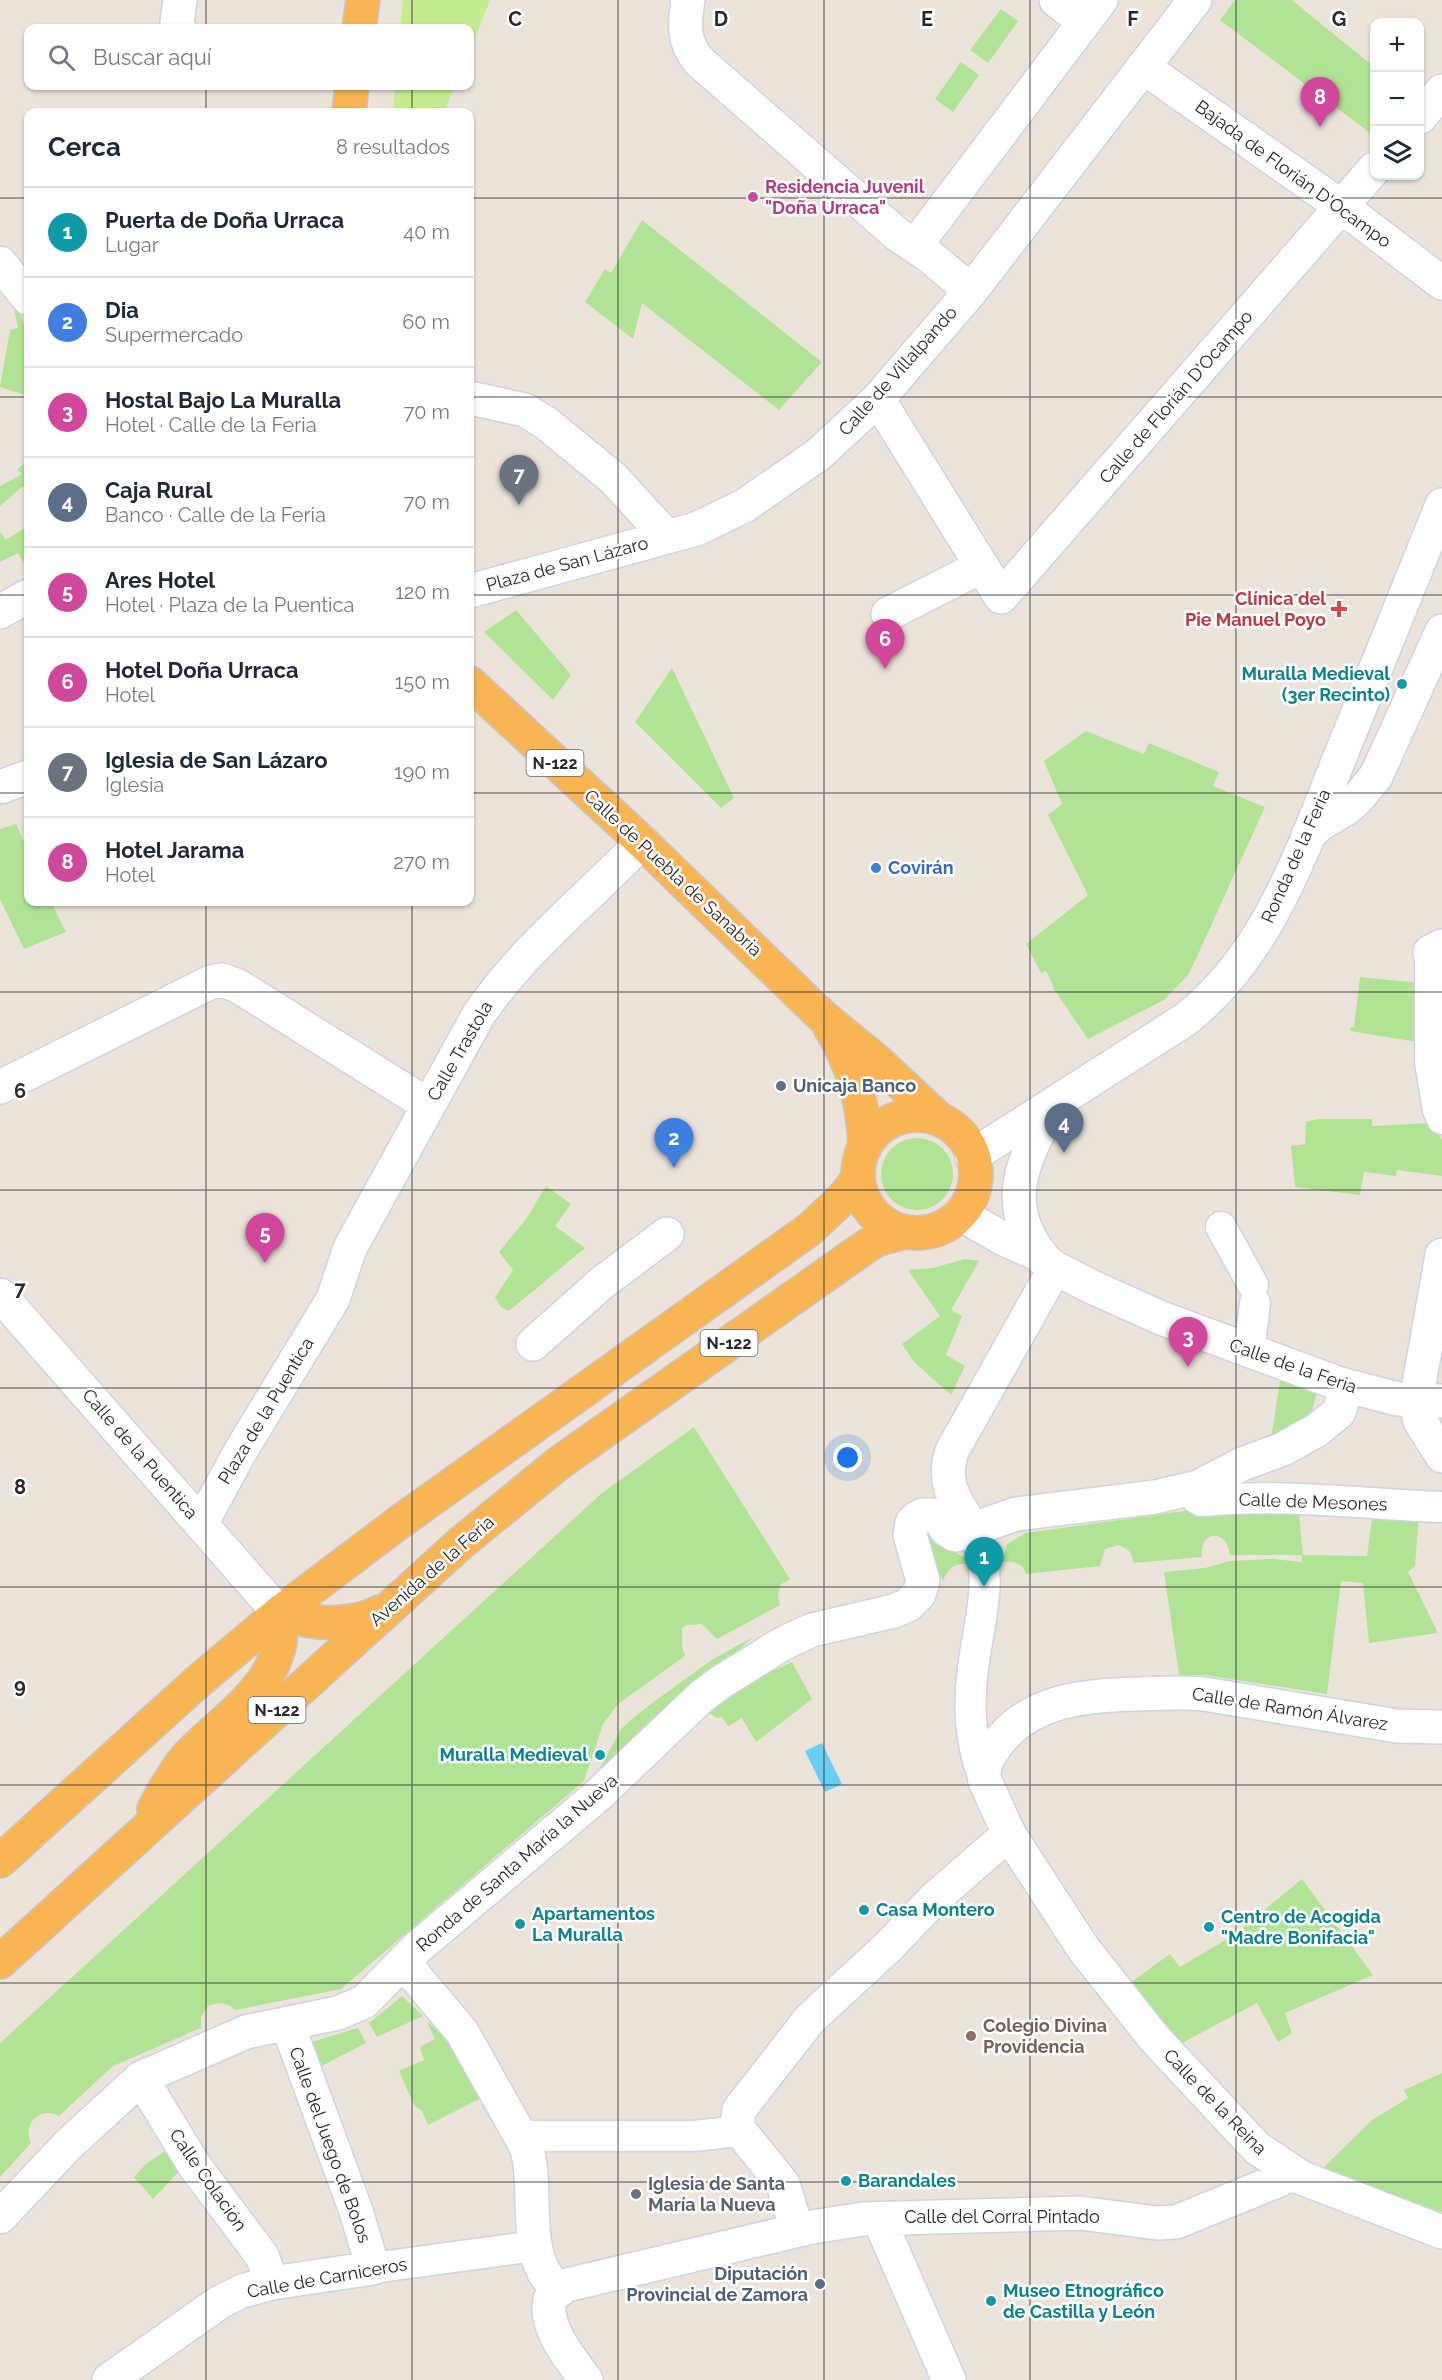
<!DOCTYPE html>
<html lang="es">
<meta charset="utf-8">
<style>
body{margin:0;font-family:Raleway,sans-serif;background:#f6f6f7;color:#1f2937}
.controls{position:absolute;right:18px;top:18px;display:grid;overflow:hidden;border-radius:12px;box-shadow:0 2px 4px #0004}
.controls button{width:54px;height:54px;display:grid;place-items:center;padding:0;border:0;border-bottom:2px solid #e0e1e3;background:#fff;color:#1f2937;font:30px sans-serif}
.you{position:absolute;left:848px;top:1458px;width:21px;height:21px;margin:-15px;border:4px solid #fff;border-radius:50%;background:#1a73e8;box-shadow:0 0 0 9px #1a73e833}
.badge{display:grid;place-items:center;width:39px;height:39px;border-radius:50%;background:#345cff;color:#fff;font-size:20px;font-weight:700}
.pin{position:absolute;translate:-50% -50px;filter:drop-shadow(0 2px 3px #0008)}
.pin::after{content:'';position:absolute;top:32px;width:21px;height:18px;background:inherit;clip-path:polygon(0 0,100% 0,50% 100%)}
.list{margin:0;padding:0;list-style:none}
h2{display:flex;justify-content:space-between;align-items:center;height:78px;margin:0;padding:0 24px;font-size:26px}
h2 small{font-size:20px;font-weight:400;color:#747a83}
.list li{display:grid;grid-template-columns:39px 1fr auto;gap:18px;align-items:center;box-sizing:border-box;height:90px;padding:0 24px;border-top:2px solid #e0e1e3}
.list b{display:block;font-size:22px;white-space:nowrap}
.list p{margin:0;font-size:20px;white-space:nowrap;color:#747a83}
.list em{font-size:20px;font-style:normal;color:#747a83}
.icon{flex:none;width:33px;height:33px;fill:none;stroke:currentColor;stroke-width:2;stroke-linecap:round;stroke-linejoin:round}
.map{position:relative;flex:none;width:1442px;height:2380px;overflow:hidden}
.search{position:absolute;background:#fff;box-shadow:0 2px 4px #0004;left:24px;top:24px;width:450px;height:66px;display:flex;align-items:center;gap:15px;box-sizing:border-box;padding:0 21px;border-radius:12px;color:#747a83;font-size:22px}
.panel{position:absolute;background:#fff;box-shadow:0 2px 4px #0004;left:24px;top:108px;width:450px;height:798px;border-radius:12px}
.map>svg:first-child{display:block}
.green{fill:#b0e494}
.pitch{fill:#c6ec90}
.water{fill:#69cff2}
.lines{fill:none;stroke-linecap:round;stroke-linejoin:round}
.pedestrian-casing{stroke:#cfd3e2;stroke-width:33}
.minor-casing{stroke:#cfd3e2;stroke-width:36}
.secondary-casing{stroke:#cfd3e2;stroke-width:36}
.trunk-casing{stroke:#c7c7c7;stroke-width:36}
.pedestrian{stroke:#fff;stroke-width:30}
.minor{stroke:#fff;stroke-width:33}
.secondary{stroke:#fff;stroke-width:33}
.trunk{stroke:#fab454;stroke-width:33}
.grid{fill:none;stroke:#292929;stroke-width:1.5;stroke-opacity:0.55}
.hotel-dot{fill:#d1479c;stroke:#fff;stroke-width:2}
.health-dot{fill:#e0444e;stroke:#fff;stroke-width:2}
.culture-dot{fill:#0f9aa8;stroke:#fff;stroke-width:2}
.shop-dot{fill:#3f7fe0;stroke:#fff;stroke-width:2}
.service-dot{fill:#5c6f8a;stroke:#fff;stroke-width:2}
.education-dot{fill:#8d6e63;stroke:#fff;stroke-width:2}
.worship-dot{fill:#6b7280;stroke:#fff;stroke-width:2}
.labels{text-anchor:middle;stroke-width:5;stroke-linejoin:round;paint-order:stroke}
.shield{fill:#fff;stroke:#696969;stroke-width:1.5}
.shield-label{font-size:16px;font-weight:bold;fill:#292929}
.street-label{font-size:18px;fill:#292929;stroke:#fff}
.hotel-label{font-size:18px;font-weight:bold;fill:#b23c85;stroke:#fff;text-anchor:start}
.health-label{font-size:18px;font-weight:bold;fill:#be3a42;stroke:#fff;text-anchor:end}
.culture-label{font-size:18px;font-weight:bold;fill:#0d838f;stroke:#fff;text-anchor:start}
.shop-label{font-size:18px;font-weight:bold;fill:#366cbe;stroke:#fff;text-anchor:start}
.service-label{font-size:18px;font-weight:bold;fill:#4e5e75;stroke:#fff;text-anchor:start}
.education-label{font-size:18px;font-weight:bold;fill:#785e54;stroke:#fff;text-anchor:start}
.worship-label{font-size:18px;font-weight:bold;fill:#5b616d;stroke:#fff;text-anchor:start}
.grid-label{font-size:20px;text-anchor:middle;font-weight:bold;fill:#292929;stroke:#fff;stroke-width:5;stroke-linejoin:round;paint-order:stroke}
</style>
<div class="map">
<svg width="1442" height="2380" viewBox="0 0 1442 2380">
<rect width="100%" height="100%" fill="#ece4da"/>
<!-- green -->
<path class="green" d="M 1235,0 L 1292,0 L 1374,67 L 1374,136 L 1220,20 Z
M 1001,9 L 1018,21 L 988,63 L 970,50 Z
M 961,62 L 979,75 L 953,112 L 935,99 Z
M 642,220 L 822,362 L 779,410 L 642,303 L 633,339 L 585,302 L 605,269 L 611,273 Z
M 13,304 C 31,322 31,372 28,396 L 0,387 L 10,330 L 18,328 Z
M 28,460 L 28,492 L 23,486 L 0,506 L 0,486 L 22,474 L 17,470 Z
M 26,527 L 28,530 L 28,570 L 18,553 L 0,562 L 0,532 L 6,540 Z
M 516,610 L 571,675 L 553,700 L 484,632 Z
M 672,668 L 734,798 L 721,808 L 635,722 Z
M 1086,731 L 1144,754 L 1149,743 L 1219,772 L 1213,786 L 1265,807 L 1189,974 L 1164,1000 L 1088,1039 L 1053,988 L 1054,987 L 1046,971 L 1041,973 L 1026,944 L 1088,895 L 1048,815 L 1062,804 L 1044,761 Z
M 16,824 L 28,851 L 28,902 L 51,902 L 66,932 L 24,949 L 0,899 L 0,829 Z
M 1360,977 L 1420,983 L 1424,1043 L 1350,1031 L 1351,1027 L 1354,1027 Z
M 1318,1119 L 1372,1119 L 1372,1126 L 1433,1123 L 1442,1140 L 1442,1176 L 1397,1170 L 1396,1176 L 1364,1172 L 1360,1195 L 1295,1187 L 1291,1146 L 1305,1144 L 1306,1122 Z
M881 1174a36 36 0 1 1 72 0a36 36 0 1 1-72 0Z
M 546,1186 L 571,1204 L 555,1226 L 585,1248 L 509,1311 L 501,1307 L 495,1297 L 513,1270 L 499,1252 L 526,1219 Z
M 965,1259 L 979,1261 L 951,1310 L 962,1316 L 946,1355 L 965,1366 L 951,1395 L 915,1363 L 902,1344 L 940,1316 L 908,1270 L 933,1268 Z
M 1281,1374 L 1318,1389 L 1309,1422 L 1270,1445 Z
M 694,1427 L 790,1579 L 780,1585 L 778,1596 L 780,1605 L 717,1639 L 702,1624 L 687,1625 L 682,1628 L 682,1647 L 685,1656 L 618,1704 L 603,1724 L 584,1781 L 341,1989 L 235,2010 C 227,2002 219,2002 208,2006 L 201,2017 L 201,2028 L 113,2066 L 59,2116 C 40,2106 22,2123 31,2143 L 0,2177 L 0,2043 L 602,1493 Z
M 1298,1504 L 1303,1555 L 1367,1556 L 1373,1511 L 1419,1513 L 1415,1566 L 1408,1572 L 1438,1633 L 1369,1643 L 1363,1583 L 1341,1581 L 1327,1694 L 1205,1675 L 1179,1675 L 1164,1572 L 1205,1568 L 1230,1561 L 1273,1559 L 1302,1562 L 1302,1555 L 1230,1555 C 1228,1529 1199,1529 1202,1557 L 1133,1563 C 1133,1552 1127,1548 1118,1545 L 1105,1549 L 1100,1566 L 1026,1574 C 1023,1563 1013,1560 1002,1562 L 1007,1544 L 1026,1533 L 1205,1508 Z
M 929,1531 L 948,1549 L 966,1558 L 967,1564 C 954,1563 947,1569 943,1581 L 924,1540 L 925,1533 Z
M 753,1637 L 590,1787 L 621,1729 L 648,1706 L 713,1659 Z
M 792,1662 L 812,1699 L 756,1742 L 742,1718 L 728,1726 L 722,1717 L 717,1718 L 706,1711 L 706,1703 Z
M 1302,1879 L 1373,1975 L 1285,2013 L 1292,2033 L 1278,2042 L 1257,2003 L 1182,2043 L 1130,1983 L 1170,1954 L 1180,1967 L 1234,1935 Z
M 402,1996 L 423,2016 L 377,2037 L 369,2023 Z
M 427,2022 L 458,2045 L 483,2097 L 428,2125 L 422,2111 L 414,2105 L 399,2071 L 424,2060 L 420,2047 L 435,2039 Z
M 358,2028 L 366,2043 L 316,2069 L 305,2044 Z
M 1442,2073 L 1442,2212 L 1366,2187 L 1324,2167 L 1372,2120 L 1408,2098 L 1404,2090 Z
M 171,2147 L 183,2167 L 153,2199 L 134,2177 L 146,2164 Z"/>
<!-- pitch -->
<path class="pitch" d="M 403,0 L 490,0 L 470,50 L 470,28 L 400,28 Z
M 395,86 L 455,86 L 444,112 L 393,112 Z"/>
<!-- water -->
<path class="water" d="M 822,1743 L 842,1784 L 825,1792 L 805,1751 Z"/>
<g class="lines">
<defs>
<path id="pedestrian" d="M 1430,952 L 1430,1062 L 1438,1110 L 1442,1119
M 1221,1227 L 1253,1285
M 1249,1351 L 1255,1303
M 1189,1490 L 1196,1498 L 1202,1501 C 1283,1493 1362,1504 1442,1507
M 973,1529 C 996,1575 979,1620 973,1668 C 968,1708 970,1744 985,1781
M 521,2136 L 694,2136 L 739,2131
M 373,2268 L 535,2246"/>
<path id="minor" d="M 688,0 C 684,24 683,42 699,61 L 898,235 L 928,255 L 971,291
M 1056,0 L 1084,22
M 179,28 L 177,22 L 180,0
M 1143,67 L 1342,207 L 1442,283
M 1420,117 L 1442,91
M 915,246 L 1101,0
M 0,263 L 28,298
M 470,398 L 525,410 L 546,423 L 613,478 L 667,537
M 878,399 L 1001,597 L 1374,169
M 470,591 L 696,529 L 744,506 L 819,454 L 878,399 L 971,291 L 1195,0
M 0,612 L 28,596
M 888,614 L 982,566
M 0,787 L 28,777
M 1308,835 L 1320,824 L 1347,808 L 1358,798 L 1376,776 L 1442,631
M 1430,952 L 1442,946
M 0,1087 L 211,982 L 222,980 L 238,986 L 428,1105
M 960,1214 L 1004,1239 L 1035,1253 L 1055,1268 L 1090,1286 L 1161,1318 L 1340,1384 L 1398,1399 L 1442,1401
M 1442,1255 L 1416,1401 L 1420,1421 L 1442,1456
M 1044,1259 C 1000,1205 1022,1161 1052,1107
M 0,1295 L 279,1613
M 533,1344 L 603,1282 L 667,1234
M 201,1524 L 240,1452 L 333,1299 L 350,1248 L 478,1016 C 522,950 587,899 642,842
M 973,1529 C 956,1502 941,1484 952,1451 L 1055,1268
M 1442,1727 L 1397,1726 L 1204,1694 C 1183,1692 1162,1693 1140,1694 C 1087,1695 1028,1699 995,1747 C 987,1758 982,1767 985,1781 L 1009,1834 L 1083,1948 L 1154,2038 L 1257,2148 L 1302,2178 L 1442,2232
M 403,1962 L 462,2032 L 526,2146 C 540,2189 519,2258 558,2289
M 141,2078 L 194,2165 L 262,2256 L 272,2283
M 0,2217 L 68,2145 L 141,2078 L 246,2032 L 338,2013 L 364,2002 L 418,1947 L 597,1796 L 701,1697 L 721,1682 L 782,1644 L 812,1630 L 894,1611 L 908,1605 L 919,1594 L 923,1581 L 910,1535 L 912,1523 L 917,1518 L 923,1515 L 934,1515 L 938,1517 L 947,1530 L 956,1535 L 1016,1514 L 1155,1497 L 1198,1487 L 1242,1464 L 1283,1449 L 1317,1430 L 1339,1412 L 1347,1386
M 879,2219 L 949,2380
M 797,2230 L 783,2184 L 737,2127 L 739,2110 L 810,2019 L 887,1948 L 935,1898 L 1009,1834
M 109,2380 L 220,2302 L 242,2291 L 272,2283 L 373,2268 L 356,2211 L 287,2023
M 586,2380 C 571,2360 539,2321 552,2295 L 567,2285 L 812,2227 L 863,2219 L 1080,2213 L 1157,2223 L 1176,2222 L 1294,2174"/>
<path id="secondary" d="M 972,1156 L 1186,1019 C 1273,950 1305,841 1346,742 C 1378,663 1410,584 1442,505"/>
<path id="trunk" d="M 359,28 L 363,0
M 349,112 L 352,86
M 470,683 L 642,842 L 822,1016 L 877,1061 L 940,1120
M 830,1027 C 852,1063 864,1105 865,1147
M858 1174a59 59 0 1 1 118 0a59 59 0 1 1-118 0Z
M 279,1613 C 313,1624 347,1628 380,1612
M 154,1809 C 164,1791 173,1773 186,1758 C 224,1717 293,1679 279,1613
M 0,1861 L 194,1685 L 279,1613 L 401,1521 L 810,1229 L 843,1198 L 858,1179
M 0,1962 L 462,1542 L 559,1463 L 861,1250 L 876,1240 L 904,1232"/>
</defs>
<!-- pedestrian casing -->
<use href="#pedestrian" class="pedestrian-casing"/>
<!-- minor casing -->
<use href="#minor" class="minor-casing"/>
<!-- secondary casing -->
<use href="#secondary" class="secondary-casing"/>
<!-- trunk casing -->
<use href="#trunk" class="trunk-casing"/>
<!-- pedestrian -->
<use href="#pedestrian" class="pedestrian"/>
<!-- minor -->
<use href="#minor" class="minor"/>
<!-- secondary -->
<use href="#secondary" class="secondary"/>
<!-- trunk -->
<use href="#trunk" class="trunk"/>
</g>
<!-- grid -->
<path class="grid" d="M 206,0 L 206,28M 412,0 L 412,28M 618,0 L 618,2380M 824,0 L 824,2380M 1030,0 L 1030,2380M 1236,0 L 1236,2380M 206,86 L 206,112M 412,86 L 412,112M 0,198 L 28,198M 470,198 L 1442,198M 0,397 L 28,397M 470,397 L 1442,397M 0,595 L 28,595M 470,595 L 1442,595M 0,793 L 28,793M 470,793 L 1442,793M 206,902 L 206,2380M 412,902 L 412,2380M 0,992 L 1442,992M 0,1190 L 1442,1190M 0,1388 L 1442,1388M 0,1587 L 1442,1587M 0,1785 L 1442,1785M 0,1983 L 1442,1983M 0,2182 L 1442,2182"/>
<!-- markers -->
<circle class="hotel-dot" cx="753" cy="197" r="6"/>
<path class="health-dot" d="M1336 600h6v6h6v6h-6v6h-6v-6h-6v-6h6z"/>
<g class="culture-dot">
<circle cx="1402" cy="684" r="6"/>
<circle cx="600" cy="1755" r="6"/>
<circle cx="864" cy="1910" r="6"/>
<circle cx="520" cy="1924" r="6"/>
<circle cx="1209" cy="1927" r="6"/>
<circle cx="846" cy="2181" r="6"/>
<circle cx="991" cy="2301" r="6"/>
</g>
<circle class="shop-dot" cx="876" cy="868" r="6"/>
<g class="service-dot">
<circle cx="781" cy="1086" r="6"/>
<circle cx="820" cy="2284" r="6"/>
</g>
<circle class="education-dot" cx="971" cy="2036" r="6"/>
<circle class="worship-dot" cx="636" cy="2194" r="6"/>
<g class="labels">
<!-- shield labels -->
<g class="shield">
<rect x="526.5" y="750" width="57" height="26" rx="4.5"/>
<rect x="700.5" y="1330" width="57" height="26" rx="4.5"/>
<rect x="248.5" y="1697" width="57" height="26" rx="4.5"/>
</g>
<g class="shield-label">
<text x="555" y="769">N-122</text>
<text x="729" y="1349">N-122</text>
<text x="277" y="1716">N-122</text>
</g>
<!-- street labels -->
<g class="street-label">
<text transform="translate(1293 174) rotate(36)" y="6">Bajada de Florián D'Ocampo</text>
<text transform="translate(898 371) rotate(-48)" y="6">Calle de Villalpando</text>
<text transform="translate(1176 397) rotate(-49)" y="6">Calle de Florián D'Ocampo</text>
<text transform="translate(567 564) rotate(-15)" y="6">Plaza de San Lázaro</text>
<text transform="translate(1296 856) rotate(-66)" y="6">Ronda de la Feria</text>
<text transform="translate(673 873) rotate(43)" y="6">Calle de Puebla de Sanabria</text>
<text transform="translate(460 1051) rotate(-60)" y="6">Calle Trastola</text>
<text transform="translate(1293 1366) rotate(19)" y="6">Calle de la Feria</text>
<text transform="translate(266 1411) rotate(-59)" y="6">Plaza de la Puentica</text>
<text transform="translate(140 1454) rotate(49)" y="6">Calle de la Puentica</text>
<text transform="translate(1313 1502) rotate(2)" y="6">Calle de Mesones</text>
<text transform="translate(432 1571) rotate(-41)" y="6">Avenida de la Feria</text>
<text transform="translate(1290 1709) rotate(9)" y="6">Calle de Ramón Álvarez</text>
<text transform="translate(517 1863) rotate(-41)" y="6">Ronda de Santa María la Nueva</text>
<text transform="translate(1215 2102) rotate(46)" y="6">Calle de la Reina</text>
<text transform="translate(330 2145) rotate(70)" y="6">Calle del Juego de Bolos</text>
<text transform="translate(208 2180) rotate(55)" y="6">Calle Colación</text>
<text x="1002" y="2223">Calle del Corral Pintado</text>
<text transform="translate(327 2278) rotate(-10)" y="6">Calle de Carniceros</text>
</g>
<!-- hotel labels -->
<g class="hotel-label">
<text x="765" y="193">Residencia Juvenil<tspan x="765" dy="21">"Doña Urraca"</tspan></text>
</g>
<!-- health labels -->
<g class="health-label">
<text x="1326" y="605">Clínica del<tspan x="1326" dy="21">Pie Manuel Poyo</tspan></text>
</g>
<!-- culture labels -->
<g class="culture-label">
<text x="1390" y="680" text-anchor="end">Muralla Medieval<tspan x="1390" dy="21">(3er Recinto)</tspan></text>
<text x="588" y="1761" text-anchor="end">Muralla Medieval</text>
<text x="876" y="1916">Casa Montero</text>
<text x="532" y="1920">Apartamentos<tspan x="532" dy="21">La Muralla</tspan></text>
<text x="1221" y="1923">Centro de Acogida<tspan x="1221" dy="21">"Madre Bonifacia"</tspan></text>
<text x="858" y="2187">Barandales</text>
<text x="1003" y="2297">Museo Etnográfico<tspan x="1003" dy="21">de Castilla y León</tspan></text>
</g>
<!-- shop labels -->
<g class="shop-label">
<text x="888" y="874">Covirán</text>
</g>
<!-- service labels -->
<g class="service-label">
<text x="793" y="1092">Unicaja Banco</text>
<text x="808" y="2280" text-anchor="end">Diputación<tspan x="808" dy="21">Provincial de Zamora</tspan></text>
</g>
<!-- education labels -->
<g class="education-label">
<text x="983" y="2032">Colegio Divina<tspan x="983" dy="21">Providencia</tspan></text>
</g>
<!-- worship labels -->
<g class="worship-label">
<text x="648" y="2190">Iglesia de Santa<tspan x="648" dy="21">María la Nueva</tspan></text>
</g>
</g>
<g class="grid-label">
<text x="515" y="26">C</text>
<text x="721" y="26">D</text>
<text x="927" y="26">E</text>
<text x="1133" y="26">F</text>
<text x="1339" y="26">G</text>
<text x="20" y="1098">6</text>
<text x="20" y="1296">7</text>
<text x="20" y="1494">8</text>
<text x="20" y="1693">9</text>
</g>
</svg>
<div class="controls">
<button>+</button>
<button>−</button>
<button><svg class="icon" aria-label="layers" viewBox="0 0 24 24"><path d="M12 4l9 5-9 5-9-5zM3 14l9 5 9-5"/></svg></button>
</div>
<div class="you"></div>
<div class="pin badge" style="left:984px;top:1587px;background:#0f9aa8">1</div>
<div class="pin badge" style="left:674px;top:1168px;background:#3f7fe0">2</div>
<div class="pin badge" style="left:1188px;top:1367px;background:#d1479c">3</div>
<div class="pin badge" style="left:1064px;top:1153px;background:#5c6f8a">4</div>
<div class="pin badge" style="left:265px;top:1263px;background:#d1479c">5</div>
<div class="pin badge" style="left:885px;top:669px;background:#d1479c">6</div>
<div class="pin badge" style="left:519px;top:505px;background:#6b7280">7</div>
<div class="pin badge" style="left:1320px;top:127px;background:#d1479c">8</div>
<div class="search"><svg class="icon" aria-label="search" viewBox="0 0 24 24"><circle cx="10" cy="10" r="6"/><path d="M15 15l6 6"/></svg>Buscar aquí</div>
<section class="panel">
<h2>Cerca<small>8 resultados</small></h2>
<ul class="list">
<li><span class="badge" style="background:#0f9aa8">1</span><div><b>Puerta de Doña Urraca</b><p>Lugar</p></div><em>40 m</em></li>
<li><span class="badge" style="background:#3f7fe0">2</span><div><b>Dia</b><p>Supermercado</p></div><em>60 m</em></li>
<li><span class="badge" style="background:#d1479c">3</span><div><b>Hostal Bajo La Muralla</b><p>Hotel · Calle de la Feria</p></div><em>70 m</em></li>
<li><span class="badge" style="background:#5c6f8a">4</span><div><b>Caja Rural</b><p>Banco · Calle de la Feria</p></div><em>70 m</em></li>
<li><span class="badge" style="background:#d1479c">5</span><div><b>Ares Hotel</b><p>Hotel · Plaza de la Puentica</p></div><em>120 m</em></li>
<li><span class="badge" style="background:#d1479c">6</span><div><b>Hotel Doña Urraca</b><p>Hotel</p></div><em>150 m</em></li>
<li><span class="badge" style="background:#6b7280">7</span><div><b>Iglesia de San Lázaro</b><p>Iglesia</p></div><em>190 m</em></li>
<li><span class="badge" style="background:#d1479c">8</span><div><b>Hotel Jarama</b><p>Hotel</p></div><em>270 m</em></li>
</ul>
</section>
</div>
